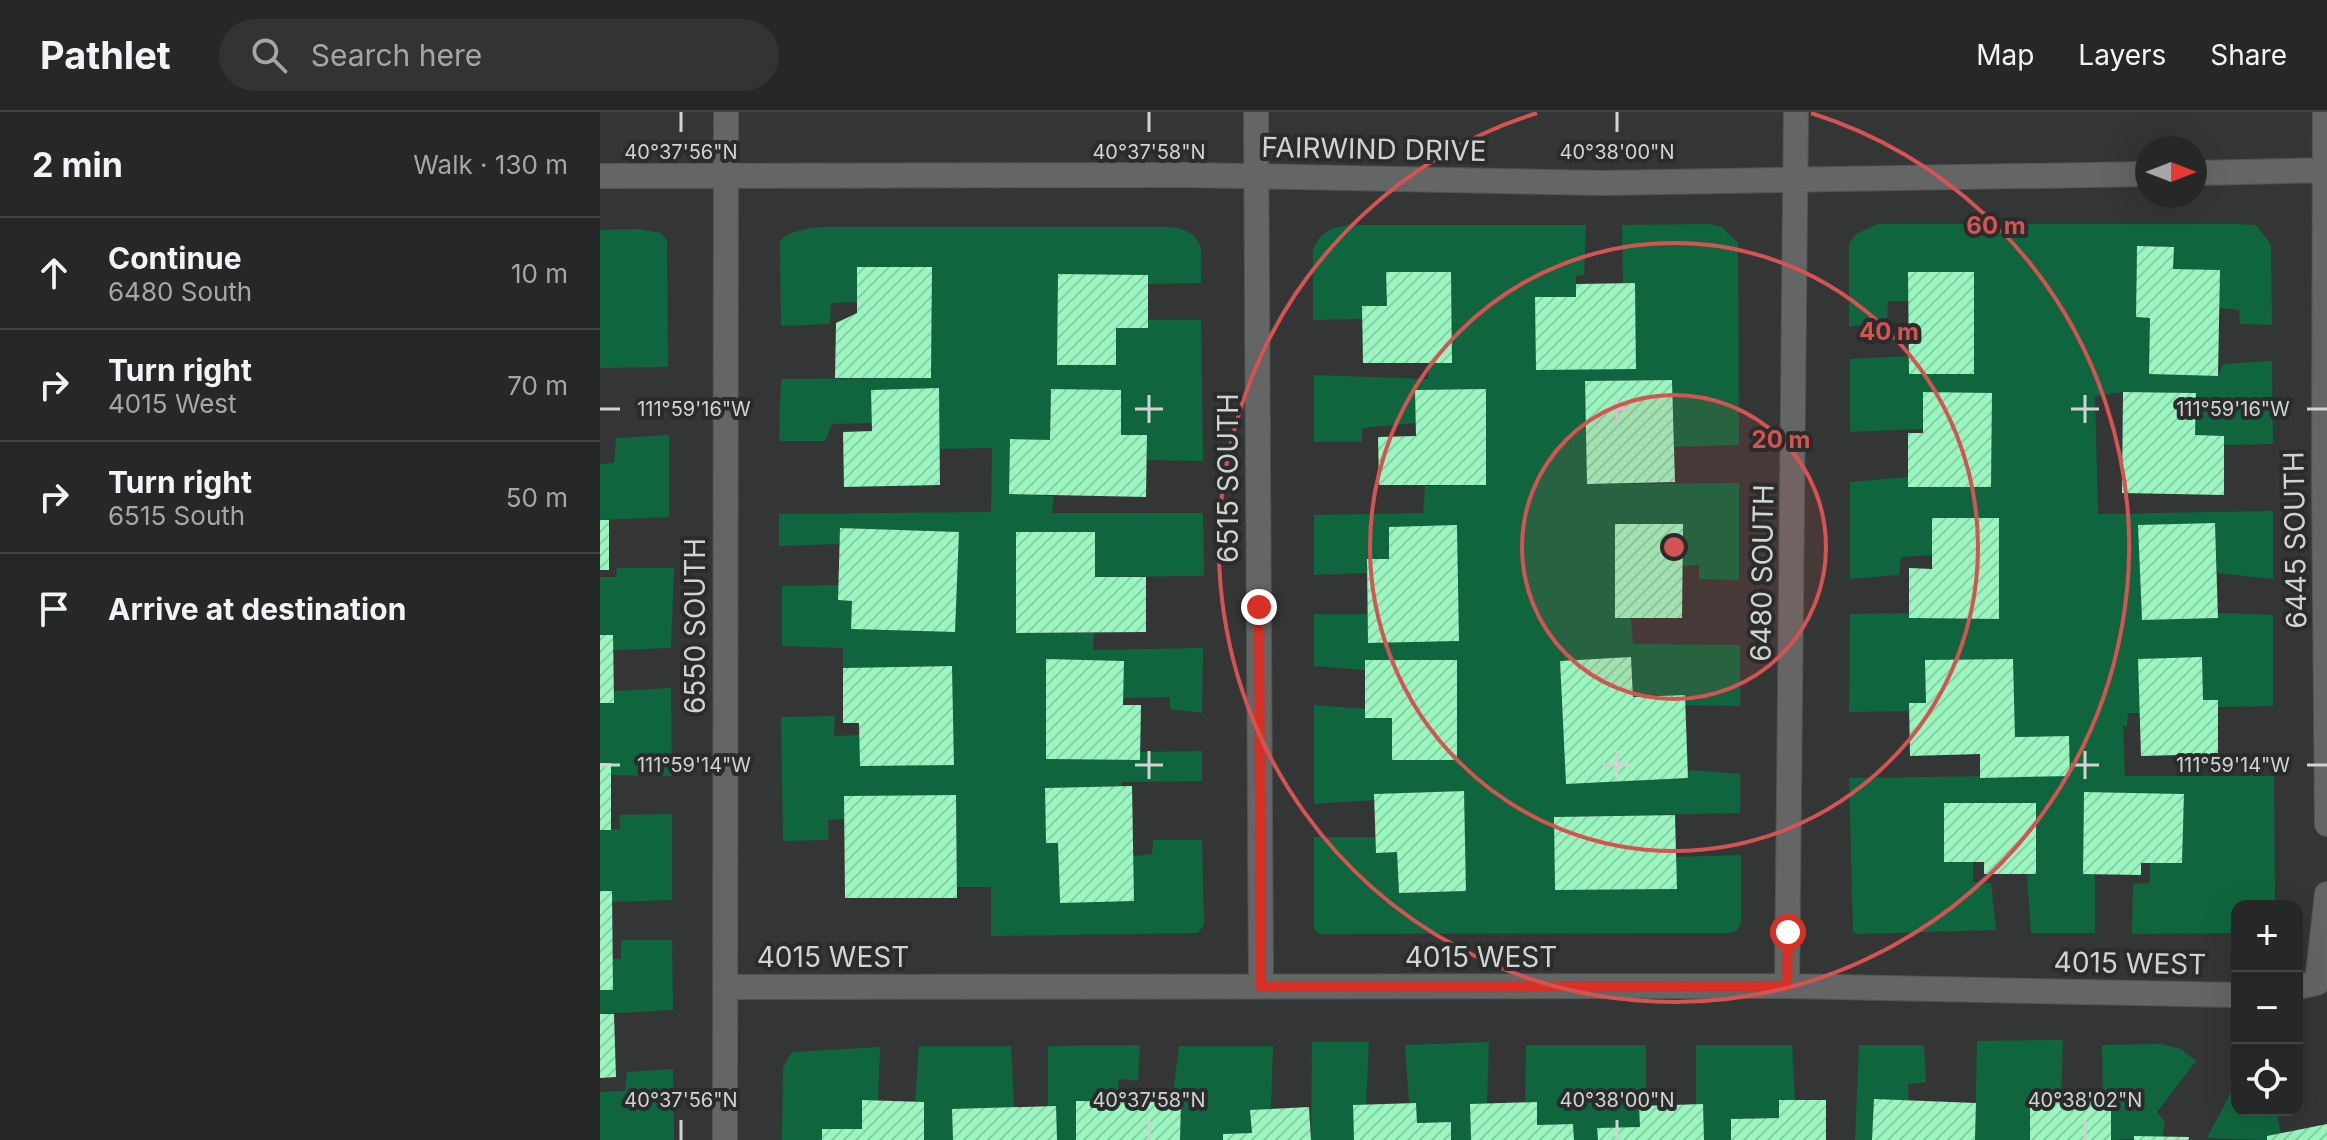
<!DOCTYPE html>
<meta charset="utf-8">
<style>
body{margin:0;font-family:Inter,sans-serif;background:#323433;color:#f1f3f6}
.controls{position:absolute;right:24px;bottom:24px;display:grid;overflow:hidden;border-radius:16px;box-shadow:0 8px 32px #0002}
.controls button{width:72px;height:72px;display:grid;place-items:center;padding:0;border:0;border-bottom:2px solid #424444;background:#262827;color:#f1f3f6;font:40px sans-serif}
.compass{position:absolute;left:1535px;top:24px;width:72px;height:72px;border-radius:50%;background:#262827;box-shadow:0 8px 32px #0002;rotate:90deg}
.stop{position:absolute;width:24px;height:24px;margin:-18px;border:6px solid #d93025;border-radius:50%;background:#fff}
.stop.end{background:#d93025;border-color:#fff;box-shadow:0 2px 8px #0008}
.list{margin:0;padding:0;list-style:none}
h2{display:flex;justify-content:space-between;align-items:center;height:104px;margin:0;padding:0 32px;font-size:34px}
h2 small{font-size:26px;font-weight:400;color:#a4a6a7}
.list li{display:grid;grid-template-columns:52px 1fr auto;gap:24px;align-items:center;box-sizing:border-box;height:112px;padding:0 32px;border-top:2px solid #424444}
.list b{display:block;font-size:30px;white-space:nowrap}
.list p{margin:0;font-size:26px;white-space:nowrap;color:#a4a6a7}
.list em{font-size:26px;font-style:normal;color:#a4a6a7}
.icon{flex:none;width:44px;height:44px;fill:none;stroke:currentColor;stroke-width:2;stroke-linecap:round;stroke-linejoin:round}
.map{position:relative;flex:none;width:1727px;height:1028px;overflow:hidden}
header{display:flex;align-items:center;gap:48px;box-sizing:border-box;height:112px;padding:0 40px;background:#262827;border-bottom:2px solid #424444}
header strong{font-size:38px}
nav{display:flex;gap:44px;margin-inline-start:auto;font-size:28px}
.search{width:560px;height:72px;background:#323433;display:flex;align-items:center;gap:20px;box-sizing:border-box;padding:0 28px;border-radius:44px;color:#a4a6a7;font-size:30px}
main{display:flex}
aside{flex:1;background:#262827}
.map>svg:first-child{display:block}
.green{fill:#0f663e}
.building{fill:url(#building-hatch)}
.lines{fill:none;stroke-linecap:round;stroke-linejoin:round}
.minor-casing{stroke:#525452;stroke-width:26}
.minor{stroke:#636664;stroke-width:24}
.route{stroke:#d93025;stroke-width:10}
.ticks{fill:none;stroke:#d1d3d2;stroke-width:3}
.ring{fill:none;stroke:#d55352;stroke-width:4}
.labels{text-anchor:middle;stroke-width:8;stroke-linejoin:round;paint-order:stroke}
.street-label{font-size:28px;fill:#d1d3d2;stroke:#292c2a}
.ticks-label{font-size:20px;text-anchor:middle;fill:#d1d3d2;stroke:#292c2a;stroke-width:8;stroke-linejoin:round;paint-order:stroke}
.centre{fill:#d55352;stroke:#292c2a;stroke-width:4}
.ring-label{font-size:24px;text-anchor:middle;font-weight:bold;fill:#d55352;stroke:#292c2a;stroke-width:8;stroke-linejoin:round;paint-order:stroke}
</style>
<header>
<strong>Pathlet</strong>
<div class="search"><svg class="icon" aria-label="search" viewBox="0 0 24 24"><circle cx="10" cy="10" r="6"/><path d="M15 15l6 6"/></svg>Search here</div>
<nav><a>Map</a><a>Layers</a><a>Share</a></nav>
</header>
<main>
<aside>
<h2>2 min<small>Walk · 130 m</small></h2>
<ul class="list">
<li><svg class="icon" aria-label="ahead" viewBox="0 0 24 24"><path d="M12 20V5M6 11l6-6 6 6"/></svg><div><b>Continue</b><p>6480 South</p></div><em>10 m</em></li>
<li><svg class="icon" aria-label="right" viewBox="0 0 24 24"><path d="M7 20v-9h11M14 6l5 5-5 5"/></svg><div><b>Turn right</b><p>4015 West</p></div><em>70 m</em></li>
<li><svg class="icon" aria-label="right" viewBox="0 0 24 24"><path d="M7 20v-9h11M14 6l5 5-5 5"/></svg><div><b>Turn right</b><p>6515 South</p></div><em>50 m</em></li>
<li><svg class="icon" aria-label="arrive" viewBox="0 0 24 24"><path d="M6 21V4h12l-3 4 3 4H6"/></svg><div><b>Arrive at destination</b></div></li>
</ul>
</aside>
<div class="map">
<svg width="1727" height="1028" viewBox="0 0 1727 1028">
<defs>
<pattern id="building-hatch" width="6" height="6" patternUnits="userSpaceOnUse" patternTransform="scale(2)"><rect width="6" height="6" fill="#99f6be"/><path d="M-1 1l2-2M0 6l6-6M5 7l2-2" fill="none" stroke="#87d1a5"/></pattern>
</defs>
<rect width="100%" height="100%" fill="#333634"/>
<!-- green -->
<path class="green" d="M 1109,112 L 1122,115 L 1138,131 L 1139,333 L 1074,335 L 1072,268 L 985,269 L 988,372 L 1139,371 L 1139,468 L 1099,467 L 1099,453 L 1082,454 L 1015,506 L 1031,506 L 1033,532 L 1140,533 L 1140,594 L 1085,593 L 1085,583 L 1033,585 L 1031,546 L 960,550 L 966,672 L 1088,666 L 1089,658 L 1140,662 L 1140,701 L 954,705 L 955,778 L 1076,777 L 1076,745 L 1141,743 L 1141,811 L 1137,818 L 1129,821 L 720,822 L 714,817 L 714,725 L 776,725 L 797,740 L 799,781 L 866,779 L 863,679 L 775,682 L 775,688 L 714,692 L 714,593 L 765,597 L 765,606 L 792,606 L 792,647 L 857,647 L 765,548 L 765,558 L 714,554 L 714,502 L 768,502 L 769,531 L 859,529 L 857,414 L 790,415 L 789,447 L 767,447 L 767,461 L 714,463 L 714,403 L 823,401 L 825,374 L 886,373 L 886,278 L 815,278 L 816,311 L 762,316 L 762,330 L 714,330 L 714,263 L 828,267 L 829,251 L 852,251 L 851,160 L 786,160 L 787,194 L 762,207 L 713,208 L 713,139 C 719,120 731,115 750,113 L 986,113 L 984,163 L 976,164 L 976,185 L 1036,257 L 1035,171 L 1023,171 L 1022,113 Z
M 1278,112 L 1636,112 L 1656,113 L 1671,133 L 1672,213 L 1640,212 L 1639,198 L 1619,196 L 1620,158 L 1573,157 L 1573,135 L 1537,134 L 1536,205 L 1550,206 L 1550,262 L 1618,264 L 1623,252 L 1672,249 L 1673,332 L 1624,333 L 1624,324 L 1595,323 L 1595,281 L 1523,280 L 1495,284 L 1498,402 L 1673,399 L 1673,467 L 1617,461 L 1615,411 L 1538,414 L 1542,508 L 1617,506 L 1618,501 L 1673,503 L 1673,594 L 1618,595 L 1603,588 L 1602,546 L 1539,547 L 1540,601 L 1528,601 L 1527,614 L 1523,614 L 1525,664 L 1674,664 L 1675,794 L 1637,794 L 1637,821 L 1532,822 L 1533,772 L 1550,771 L 1550,751 L 1582,750 L 1584,682 L 1484,680 L 1483,762 L 1495,762 L 1495,821 L 1431,821 L 1427,763 L 1436,762 L 1435,691 L 1344,691 L 1344,749 L 1373,750 L 1373,770 L 1391,771 L 1396,818 L 1259,822 L 1253,820 L 1249,666 L 1470,663 L 1469,625 L 1415,625 L 1412,547 L 1326,548 L 1326,591 L 1309,599 L 1249,600 L 1250,502 L 1309,501 L 1310,506 L 1398,507 L 1399,406 L 1332,443 L 1301,445 L 1299,463 L 1250,467 L 1250,370 L 1308,365 L 1308,375 L 1391,375 L 1323,280 L 1323,317 L 1250,320 L 1250,247 L 1309,244 L 1374,261 L 1374,160 L 1309,160 L 1309,189 L 1288,189 L 1287,212 L 1249,214 L 1249,132 L 1256,122 Z
M 222,115 L 571,115 C 608,121 601,140 601,171 L 548,172 L 548,163 L 458,162 L 458,253 L 515,253 L 516,216 L 548,216 L 548,208 L 601,208 L 603,349 L 547,348 L 547,324 L 521,323 L 521,278 L 451,277 L 450,328 L 410,328 L 409,382 L 454,384 L 452,401 L 603,401 L 604,464 L 495,465 L 495,420 L 416,420 L 416,521 L 494,521 L 493,538 L 603,536 L 602,601 L 570,597 L 570,585 L 523,586 L 524,549 L 446,548 L 446,647 L 539,648 L 540,640 L 602,639 L 602,669 L 522,670 L 521,674 L 445,676 L 446,730 L 458,731 L 460,790 L 534,789 L 533,744 L 552,742 L 553,728 L 602,728 L 604,813 L 598,821 L 391,824 L 391,775 L 357,775 L 356,683 L 245,684 L 244,707 L 228,708 L 228,728 L 183,729 L 181,605 L 235,604 L 234,624 L 259,623 L 354,652 L 352,554 L 243,556 L 243,536 L 182,534 L 182,474 L 238,473 L 238,488 L 252,489 L 251,517 L 355,520 L 359,420 L 241,416 L 239,432 L 179,434 L 179,402 L 391,400 L 392,336 L 340,337 L 338,276 L 272,278 L 272,311 L 232,312 L 225,329 L 179,329 L 181,267 L 331,266 L 332,155 L 257,155 L 257,190 L 231,191 L 230,212 L 181,214 L 180,129 C 190,118 207,117 222,115 Z
M 39,117 L 61,121 L 67,129 L 68,255 L 0,256 L 0,118 Z
M 69,323 L 69,405 L 0,408 L 0,352 L 14,351 L 16,326 Z
M 17,456 L 74,456 L 71,536 L 13,538 L 13,523 L 0,523 L 0,465 L 16,465 Z
M 71,576 L 72,664 L 11,663 L 11,651 L 0,651 L 0,591 L 14,591 L 14,579 Z
M 72,702 L 72,788 L 12,790 L 0,779 L 0,718 L 20,717 L 19,703 Z
M 21,828 L 72,828 L 73,898 L 0,902 L 0,878 L 13,878 L 13,847 L 21,847 Z
M 1463,928 L 1461,990 L 1430,990 L 1430,1028 L 1375,1028 L 1377,929 Z
M 712,930 L 769,930 L 766,993 L 753,993 L 754,1028 L 711,1028 Z
M 889,930 L 887,992 L 870,992 L 871,1028 L 851,1028 L 850,1010 L 817,1011 L 816,991 L 809,991 L 805,933 Z
M 1560,932 L 1581,937 L 1596,949 L 1557,1000 L 1565,1010 L 1562,1025 L 1511,1028 L 1511,989 L 1503,989 L 1502,933 Z
M 540,933 L 538,969 L 519,967 L 517,990 L 476,989 L 476,1028 L 457,1028 L 448,995 L 448,934 Z
M 926,933 L 1046,933 L 1046,994 L 1039,994 L 1040,1015 L 997,1016 L 998,1028 L 974,1028 L 973,1012 L 937,1013 L 925,991 Z
M 1096,933 L 1192,933 L 1195,989 L 1179,1006 L 1131,1007 L 1131,1028 L 1104,1028 L 1096,992 Z
M 1259,933 L 1324,933 L 1326,970 L 1308,972 L 1308,989 L 1272,1028 L 1255,1028 Z
M 319,934 L 411,934 L 414,996 L 352,998 L 353,1028 L 324,1028 L 324,990 L 315,990 Z
M 579,934 L 673,934 L 671,997 L 652,1021 L 623,1022 L 623,1028 L 580,1028 L 581,991 L 572,990 Z
M 280,935 L 278,990 L 262,989 L 262,1017 L 223,1017 L 222,1028 L 182,1028 L 183,955 L 192,940 Z
M 73,957 L 74,1028 L 0,1028 L 0,980 L 25,979 L 27,960 Z
M 1637,969 L 1637,998 L 1676,998 L 1681,1022 L 1667,1024 L 1667,1028 L 1607,1026 Z"/>
<!-- building -->
<path class="building" d="M 1537,134 L 1574,135 L 1573,157 L 1620,158 L 1618,264 L 1549,262 L 1550,206 L 1536,205 Z
M 257,155 L 332,155 L 331,266 L 235,266 L 236,211 L 257,201 Z
M 786,160 L 851,160 L 852,251 L 763,251 L 762,194 L 787,194 Z
M 1308,160 L 1374,160 L 1374,262 L 1309,262 Z
M 458,162 L 548,163 L 548,216 L 516,216 L 516,253 L 457,253 Z
M 1035,171 L 1036,257 L 936,258 L 935,185 L 976,185 L 976,172 Z
M 1072,268 L 1075,370 L 987,372 L 985,269 Z
M 339,276 L 340,373 L 244,375 L 243,320 L 272,319 L 271,278 Z
M 451,277 L 521,278 L 521,323 L 547,323 L 546,385 L 409,382 L 410,327 L 450,328 Z
M 886,277 L 886,373 L 779,373 L 778,325 L 816,324 L 815,278 Z
M 1323,280 L 1392,281 L 1391,375 L 1308,375 L 1308,321 L 1323,321 Z
M 1523,280 L 1596,281 L 1595,323 L 1624,324 L 1624,383 L 1522,381 Z
M 1332,406 L 1399,406 L 1399,507 L 1309,506 L 1309,456 L 1332,457 Z
M 0,408 L 9,408 L 9,458 L 0,458 Z
M 1615,411 L 1618,506 L 1542,508 L 1538,413 Z
M 1015,412 L 1083,412 L 1082,506 L 1015,506 Z
M 857,413 L 859,529 L 768,531 L 767,447 L 789,447 L 789,415 Z
M 240,416 L 359,420 L 355,520 L 251,517 L 252,489 L 238,488 Z
M 416,420 L 495,420 L 495,465 L 546,465 L 546,520 L 416,521 Z
M 0,523 L 13,523 L 14,591 L 0,591 Z
M 1031,545 L 1033,585 L 1085,583 L 1088,666 L 966,672 L 960,549 Z
M 1602,545 L 1603,588 L 1618,588 L 1618,642 L 1541,644 L 1538,547 Z
M 446,547 L 524,549 L 523,593 L 541,593 L 540,648 L 446,647 Z
M 1413,547 L 1415,625 L 1469,624 L 1470,664 L 1380,666 L 1380,642 L 1310,644 L 1309,591 L 1326,591 L 1325,548 Z
M 765,548 L 857,548 L 857,648 L 792,648 L 792,606 L 765,606 Z
M 352,554 L 354,653 L 260,654 L 259,611 L 243,611 L 243,556 Z
M 0,651 L 11,651 L 11,718 L 0,718 Z
M 532,674 L 534,789 L 460,791 L 458,731 L 446,731 L 445,676 Z
M 864,679 L 866,779 L 799,781 L 797,740 L 776,741 L 774,682 Z
M 1484,680 L 1584,682 L 1582,751 L 1541,751 L 1541,763 L 1483,762 Z
M 356,683 L 357,786 L 245,786 L 244,684 Z
M 1344,691 L 1436,691 L 1436,762 L 1384,762 L 1384,750 L 1344,750 Z
M 1075,703 L 1077,777 L 955,778 L 954,705 Z
M 0,779 L 12,779 L 13,878 L 0,878 Z
M 0,902 L 14,902 L 16,965 L 0,966 Z
M 1274,987 L 1376,991 L 1375,1028 L 1272,1028 Z
M 262,988 L 324,990 L 324,1028 L 222,1028 L 222,1017 L 262,1017 Z
M 1179,988 L 1226,988 L 1226,1028 L 1131,1028 L 1131,1007 L 1179,1006 Z
M 1511,988 L 1511,1028 L 1430,1028 L 1430,990 Z
M 476,989 L 581,990 L 580,1028 L 476,1028 Z
M 937,990 L 937,1013 L 973,1012 L 974,1028 L 871,1028 L 870,992 Z
M 816,991 L 817,1011 L 851,1010 L 851,1028 L 754,1028 L 753,993 Z
M 1103,992 L 1104,1028 L 998,1028 L 997,1016 L 1040,1015 L 1039,994 Z
M 456,994 L 457,1028 L 353,1028 L 352,997 Z
M 709,995 L 711,1028 L 623,1028 L 623,1022 L 652,1021 L 650,998 Z
M 1727,1012 L 1727,1028 L 1667,1028 L 1667,1024 Z
M 1534,1024 L 1589,1025 L 1589,1028 L 1534,1028 Z"/>
<g class="lines">
<defs>
<path id="minor" d="M 656,0 L 661,875
M 1725,0 L 1724,367 L 1727,712
M 1595,61 L 1727,58
M 0,64 L 588,63 L 1003,71 L 1547,62
M 1187,874 L 1196,0
M 125,875 L 1187,874 L 1637,883
M 1697,875 L 1717,871 L 1727,782
M 125,1028 L 126,0"/>
</defs>
<!-- minor casing -->
<use href="#minor" class="minor-casing"/>
<!-- minor -->
<use href="#minor" class="minor"/>
</g>
<g class="lines">
<!-- route -->
<path class="route" d="M 659,495 L 661,875 L 1187,874 L 1188,820"/>
</g>
<!-- ticks -->
<path class="ticks" d="M 81,0 L 81,20M 549,0 L 549,20M 1017,0 L 1017,20M 549,283 L 549,311M 1017,283 L 1017,311M 1485,283 L 1485,311M 0,297 L 20,297M 535,297 L 563,297M 1003,297 L 1031,297M 1471,297 L 1499,297M 1707,297 L 1727,297M 549,639 L 549,667M 1017,639 L 1017,667M 1485,639 L 1485,667M 0,653 L 20,653M 535,653 L 563,653M 1003,653 L 1031,653M 1471,653 L 1499,653M 1707,653 L 1727,653M 81,1008 L 81,1028M 549,1008 L 549,1028M 1017,1008 L 1017,1028M 1485,1008 L 1485,1028"/>
<!-- distance rings -->
<circle cx="1074" cy="435" r="152" fill="#d55352" fill-opacity=".12"/>
<g class="ring">
<circle cx="1074" cy="435" r="152"/>
<circle cx="1074" cy="435" r="304"/>
<path d="M1211 1A455 455 0 1 1 937 1"/>
</g>
<g class="labels">
<!-- street labels -->
<g class="street-label">
<text transform="translate(774 37) rotate(1)" y="10">FAIRWIND DRIVE</text>
<text transform="translate(628 366) rotate(-90)" y="10">6515 SOUTH</text>
<text transform="translate(1695 428) rotate(-91)" y="10">6445 SOUTH</text>
<text transform="translate(1162 461) rotate(-89)" y="10">6480 SOUTH</text>
<text transform="translate(95 514) rotate(-90)" y="10">6550 SOUTH</text>
<text x="233" y="855">4015 WEST</text>
<text x="881" y="855">4015 WEST</text>
<text transform="translate(1530 851) rotate(1)" y="10">4015 WEST</text>
</g>
</g>
<g class="ticks-label">
<text x="81" y="47">40°37'56"N</text>
<text x="549" y="47">40°37'58"N</text>
<text x="1017" y="47">40°38'00"N</text>
<text x="1633" y="304">111°59'16"W</text>
<text x="94" y="304">111°59'16"W</text>
<text x="1633" y="660">111°59'14"W</text>
<text x="94" y="660">111°59'14"W</text>
<text x="81" y="995">40°37'56"N</text>
<text x="549" y="995">40°37'58"N</text>
<text x="1017" y="995">40°38'00"N</text>
<text x="1485" y="995">40°38'02"N</text>
</g>
<circle cx="1074" cy="435" r="12" class="centre"/>
<g class="ring-label">
<text x="1396" y="122">60 m</text>
<text x="1289" y="228">40 m</text>
<text x="1181" y="336">20 m</text>
</g>
</svg>
<div class="controls">
<button>+</button>
<button>−</button>
<button><svg class="icon" aria-label="locate" viewBox="0 0 24 24"><circle cx="12" cy="12" r="6"/><path d="M12 2v4M12 18v4M2 12h4M18 12h4"/></svg></button>
</div>
<svg class="compass" viewBox="-18 -18 36 36"><path d="M0-13l5 13h-10z" fill="#e53935"/><path d="M0 13l5-13h-10z" fill="#a4a6a7"/></svg>
<div class="stop" style="left:1188px;top:820px"></div>
<div class="stop end" style="left:659px;top:495px"></div>
</div>
</main>
